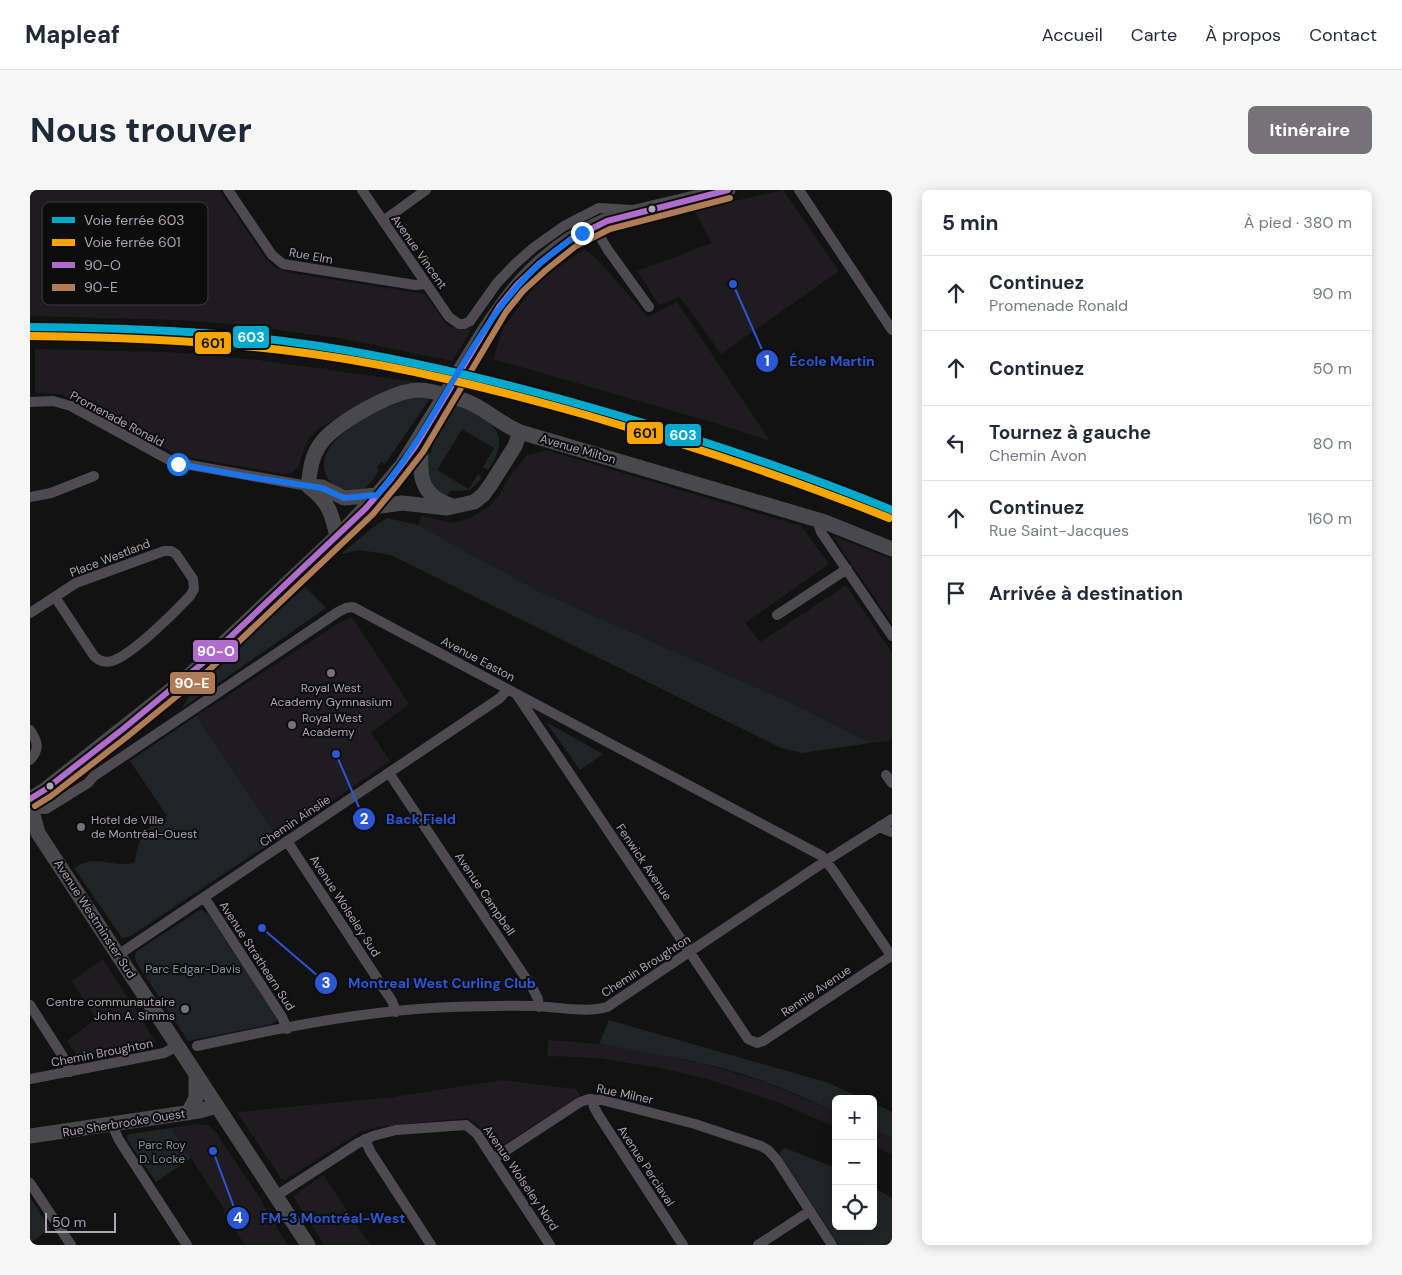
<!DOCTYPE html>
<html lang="fr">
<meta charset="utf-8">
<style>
body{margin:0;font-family:"DM Sans",sans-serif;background:#f6f6f7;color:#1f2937}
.controls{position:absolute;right:15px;bottom:15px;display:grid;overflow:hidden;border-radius:8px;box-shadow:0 2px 12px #0003}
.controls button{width:45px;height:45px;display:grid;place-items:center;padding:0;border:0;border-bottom:1px solid #e0e1e3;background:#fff;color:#1f2937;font:25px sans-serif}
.scale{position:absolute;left:15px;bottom:12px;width:71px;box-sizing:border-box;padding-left:5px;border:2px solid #aca5b2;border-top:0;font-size:14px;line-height:18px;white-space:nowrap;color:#aca5b2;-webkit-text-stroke:4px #0e0d0e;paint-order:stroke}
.stop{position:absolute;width:15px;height:15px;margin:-11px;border:4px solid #1a73e8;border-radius:50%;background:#fff}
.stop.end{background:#1a73e8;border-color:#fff;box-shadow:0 1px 5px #0008}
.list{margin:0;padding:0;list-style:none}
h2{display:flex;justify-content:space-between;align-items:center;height:65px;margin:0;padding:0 20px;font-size:21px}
h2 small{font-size:16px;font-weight:400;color:#747a83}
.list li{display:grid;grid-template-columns:32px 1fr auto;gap:15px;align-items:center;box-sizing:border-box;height:75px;padding:0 20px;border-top:1px solid #e0e1e3}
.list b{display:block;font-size:19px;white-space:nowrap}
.list p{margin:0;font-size:16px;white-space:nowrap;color:#747a83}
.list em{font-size:16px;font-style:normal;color:#747a83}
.icon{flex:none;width:28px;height:28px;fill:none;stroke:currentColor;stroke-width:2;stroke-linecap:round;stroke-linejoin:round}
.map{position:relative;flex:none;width:862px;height:1055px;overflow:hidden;border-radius:8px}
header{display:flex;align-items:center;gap:30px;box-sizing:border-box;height:70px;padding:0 25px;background:#fff;border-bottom:1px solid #e0e1e3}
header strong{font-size:24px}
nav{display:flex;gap:28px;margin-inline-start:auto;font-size:18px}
.intro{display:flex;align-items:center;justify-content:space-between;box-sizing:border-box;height:120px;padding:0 30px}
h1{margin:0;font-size:35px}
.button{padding:12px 22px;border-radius:8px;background:#76727a;color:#fff;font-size:18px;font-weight:700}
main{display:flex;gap:30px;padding:0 30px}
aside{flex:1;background:#fff;border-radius:8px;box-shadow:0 2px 12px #0003}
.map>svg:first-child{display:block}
.built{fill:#1e1c1e}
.green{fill:#1f2525}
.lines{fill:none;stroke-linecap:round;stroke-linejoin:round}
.street{stroke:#4d4b4f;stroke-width:10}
.secondary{stroke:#49484b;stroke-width:15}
.rail-casing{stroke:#49464a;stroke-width:5}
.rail{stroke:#0e0d0e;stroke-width:3;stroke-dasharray:9;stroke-linecap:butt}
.secondary-bridge{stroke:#49484b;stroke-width:15}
.bus-1-casing{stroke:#0e0d0e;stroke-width:10}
.bus-2-casing{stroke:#0e0d0e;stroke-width:10}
.bus-1{stroke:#b06ccc;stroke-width:6}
.bus-2{stroke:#b07c57;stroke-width:6}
.rail-1-casing{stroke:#0e0d0e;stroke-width:11}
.rail-2-casing{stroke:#0e0d0e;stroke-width:11}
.rail-1{stroke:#00a9ce;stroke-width:8}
.rail-2{stroke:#f7a600;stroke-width:8}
.route{stroke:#1a73e8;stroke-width:6}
.bus-dot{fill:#aca5b2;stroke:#0e0d0e;stroke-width:2}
.poi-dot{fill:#76727a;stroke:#0e0d0e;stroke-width:2}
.labels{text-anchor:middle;stroke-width:4;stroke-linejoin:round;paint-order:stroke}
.street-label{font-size:12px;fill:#aca5b2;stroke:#0e0d0e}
.poi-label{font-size:12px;fill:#aca5b2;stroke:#0e0d0e;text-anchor:start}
.park-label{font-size:12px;fill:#7f9b98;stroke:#0e0d0e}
.key{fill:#0e0d0e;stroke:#3d3b3f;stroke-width:1}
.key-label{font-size:14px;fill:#aca5b2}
.leader{fill:none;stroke:#2b57d4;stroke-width:2}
.callout-dot{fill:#2b57d4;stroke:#0e0d0e;stroke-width:2}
.mark-label{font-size:15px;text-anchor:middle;font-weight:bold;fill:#fff}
.callout-label{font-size:14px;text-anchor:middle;font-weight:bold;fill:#2b57d4;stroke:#0e0d0e;stroke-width:4;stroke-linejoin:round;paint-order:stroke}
.line-badge{stroke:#0e0d0e;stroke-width:2}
.badge-label{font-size:14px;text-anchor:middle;font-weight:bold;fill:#fff}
.pale-badge-label{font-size:14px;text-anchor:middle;font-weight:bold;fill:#111}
</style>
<header>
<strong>Mapleaf</strong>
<nav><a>Accueil</a><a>Carte</a><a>À propos</a><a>Contact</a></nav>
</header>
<div class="intro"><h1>Nous trouver</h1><a class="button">Itinéraire</a></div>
<main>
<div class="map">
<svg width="862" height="1055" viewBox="0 0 862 1055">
<rect width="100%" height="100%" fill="#131213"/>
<!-- built -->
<path class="built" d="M 0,0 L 189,0 L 236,69 L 246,78 L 261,83 L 395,104 L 415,133 L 420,137 L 433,139 L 440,138 L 445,134 L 422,171 L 309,148 L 210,135 L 149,130 L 0,126 Z
M 753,0 L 809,81 L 691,164 L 650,107 L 629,115 L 607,81 L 682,53 L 664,20 Z
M 554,59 L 567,69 L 618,127 L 647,112 L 740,251 L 678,231 L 463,169 L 473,138 L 509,90 Z
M 5,159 L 135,162 L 176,165 L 228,170 L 385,192 L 339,210 L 288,239 L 278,249 L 268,277 L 261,283 L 252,284 L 147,265 L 54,213 L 29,204 L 5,203 Z
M 516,260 L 771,336 L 799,374 L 715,433 L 730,452 L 816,395 L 862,463 L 862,548 L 858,551 L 840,553 L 775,519 L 508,401 L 388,335 L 392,326 L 423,333 L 440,328 L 457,318 L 468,307 L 478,289 L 496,266 Z
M 804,346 L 862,369 L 862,433 L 815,365 Z
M 322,427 L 379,514 L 341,543 L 360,571 L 248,648 L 166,526 L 306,435 Z
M 73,769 L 126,852 L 51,871 L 37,851 L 66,829 L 42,791 Z
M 518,850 L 569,854 L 633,865 L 681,876 L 735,892 L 806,922 L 806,937 L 744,911 L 680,890 L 631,878 L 567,868 L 517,866 Z
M 472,890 L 546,899 L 550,905 L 469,958 L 462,956 L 448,935 L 438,928 L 347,937 L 330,942 L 255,990 L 251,988 L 207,922 L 363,907 Z
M 166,934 L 178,935 L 185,941 L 234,1014 L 233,1015 L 258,1055 L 215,1055 L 193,1022 L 195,1020 L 141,938 Z
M 843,939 L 862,948 L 862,965 L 843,956 Z
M 293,985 L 294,986 L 340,1055 L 294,1055 L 264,1007 L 266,1004 Z"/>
<!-- green -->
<path class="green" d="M 401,207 L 355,274 L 351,272 L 347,278 L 349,280 C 345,286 341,294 335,298 C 318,308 292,294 294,273 C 295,246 354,213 378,208 C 385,206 394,207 401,207 Z
M 424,213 C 459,228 485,241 458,280 L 453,277 L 464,258 L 432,239 L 407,280 L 439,299 L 448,284 L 452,288 L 440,300 L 420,301 L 416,308 L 403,299 L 395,277 L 408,241 Z
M 357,328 L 388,335 L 508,401 L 775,519 L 840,553 L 772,563 L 751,558 L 361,365 L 330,360 L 311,364 L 341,339 Z
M 275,397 L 296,418 L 151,519 L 167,495 Z
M 166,526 L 248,648 L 99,747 L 92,748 L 44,678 C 67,663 81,678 104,673 L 112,642 L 137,626 L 100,571 Z
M 516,532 L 573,564 L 550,580 Z
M 172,720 L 176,723 L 177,722 L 247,828 L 247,831 L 242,834 L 158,851 L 106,772 L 105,765 L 107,761 L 168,721 Z
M 579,830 L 799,893 L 833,909 L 806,909 L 806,922 C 783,911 759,901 736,892 C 682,872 625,864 569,854 Z
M 843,913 L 862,922 L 862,948 L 843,939 Z
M 141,938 L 161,968 L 126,992 L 98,951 L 97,946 L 100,944 Z
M 755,958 L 806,978 L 806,1036 L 843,1036 L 843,997 L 862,1008 L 862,1055 L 809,1055 L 749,963 Z
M 0,1007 L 20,1039 L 0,1053 Z"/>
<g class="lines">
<!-- street -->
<path class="street" d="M 198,0 L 242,65 L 253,74 L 385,95 L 396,94
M 332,0 L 419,127 L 429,134 L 434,134 L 440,131 L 467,93 L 484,75 L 503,58 L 534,36 L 569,18 L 601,20
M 769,0 L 862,140
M 353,31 L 396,0
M 564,37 L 578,60 L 619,117
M 0,212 L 23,211 L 41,216 L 143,272 L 278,296
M 0,307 L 21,303 L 64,286
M 790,330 L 789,336 L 791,342 L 862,446
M 0,423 L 46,393 L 134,361 L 141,361 L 146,364 L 163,389 L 164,399 L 160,406 C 145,422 102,465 82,471 C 75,473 69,471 64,466 L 25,407
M 747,425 L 817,379
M 487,505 L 718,849 L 727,853 L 733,851 L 861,766
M 0,540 C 8,552 10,559 0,570
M 359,583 L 503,799 L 508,809 L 509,817
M 856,585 L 862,593
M 0,618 L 16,619 L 58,593 L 64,586 L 308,422 L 316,418 L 323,417 L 792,666 L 803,680 L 862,767
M 850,636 L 854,639 L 862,642
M 257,651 L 362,811 L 366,822
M 174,707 L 252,827 L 257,839
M 88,765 L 470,508 L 478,499
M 0,815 L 37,873 L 40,882
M 167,856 C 250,838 336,820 422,817 C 450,816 478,815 505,816 C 527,817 557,823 577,817 L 797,670 L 862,629
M 0,889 L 134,863 L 147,856
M 562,909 L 564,917 L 569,926 L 653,1055
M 82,935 L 89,950 L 157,1055
M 335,949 L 340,961 L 401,1055
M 463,969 L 550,912 L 559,909 L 572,910 L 665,934 L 731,956 L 738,960 L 747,970 L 802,1055
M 0,993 L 41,1055
M 246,1006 L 328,953 L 343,946 L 366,940 L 436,935 L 447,944 L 520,1055
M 728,1055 L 780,1021"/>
<!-- secondary -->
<path class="secondary" d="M 435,172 C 471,111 507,59 575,31 C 594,24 615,20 635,15 C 656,10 677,5 698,0
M 392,248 C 390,277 385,304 420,315
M 278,296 C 280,282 281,268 289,256 C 303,234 362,201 388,200 C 402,200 419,206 433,210 C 453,216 470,234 490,242 L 795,332 L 862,359
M 278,296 L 292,297 L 314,308 L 347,305
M 279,297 C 299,312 302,324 307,347
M 336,318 L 372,313 L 417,318 L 444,312 L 453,305 L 461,294 L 485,256 L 490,242
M 0,609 L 16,599 L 160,485 L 317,337 L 347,305 L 372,275 L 412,210
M 0,614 L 8,643 L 278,1055
M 158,923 L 166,908 L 166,884
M 0,946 L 169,921 L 187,916"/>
<defs>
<path id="rail" d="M 0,142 C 92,144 184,147 276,160 C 364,172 451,193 537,217 C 647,248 756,283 862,326"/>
</defs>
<!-- rail casing -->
<use href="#rail" class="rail-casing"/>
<!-- rail -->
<use href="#rail" class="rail"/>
<!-- secondary-bridge -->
<path class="secondary-bridge" d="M 412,210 L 435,172"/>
<defs>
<path id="bus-1" d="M 0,609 L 16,599 L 93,539 L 174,472 L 336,318 L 361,289 L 385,257 L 469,117 L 487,95 L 510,73 L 541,49 L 577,31 L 698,0"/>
<path id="bus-2" d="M 5,616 L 21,606 L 98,546 L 180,479 L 343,324 L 368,294 L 393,262 L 476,122 L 493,101 L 516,80 L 546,56 L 580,39 L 700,8"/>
</defs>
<!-- bus-1 casing -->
<use href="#bus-1" class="bus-1-casing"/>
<!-- bus-2 casing -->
<use href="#bus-2" class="bus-2-casing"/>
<!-- bus-1 -->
<use href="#bus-1" class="bus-1"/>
<!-- bus-2 -->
<use href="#bus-2" class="bus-2"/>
<defs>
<path id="rail-1" d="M 0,137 C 97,138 193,141 289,156 C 393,172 496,198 597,228 C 687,255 775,284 862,320"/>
<path id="rail-2" d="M 0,146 C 95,147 189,151 283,164 C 376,177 467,200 556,225 C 659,255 760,288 859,328"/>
</defs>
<!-- rail-1 casing -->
<use href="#rail-1" class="rail-1-casing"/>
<!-- rail-2 casing -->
<use href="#rail-2" class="rail-2-casing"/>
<!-- rail-1 -->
<use href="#rail-1" class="rail-1"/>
<!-- rail-2 -->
<use href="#rail-2" class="rail-2"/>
</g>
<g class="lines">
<!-- route -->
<path class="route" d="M 148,274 L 214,286 L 292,298 L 314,308 L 347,305 C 420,221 451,100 552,43"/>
</g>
<!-- markers -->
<g class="bus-dot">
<circle cx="622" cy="19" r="4.5"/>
<circle cx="20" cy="596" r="4.5"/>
</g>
<g class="poi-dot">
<circle cx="301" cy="483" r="5"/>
<circle cx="262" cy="535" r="5"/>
<circle cx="51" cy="637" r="5"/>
<circle cx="155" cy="819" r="5"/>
</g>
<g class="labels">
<!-- street labels -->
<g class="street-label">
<text transform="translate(389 62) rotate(55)" y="4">Avenue Vincent</text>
<text transform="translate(281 66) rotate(10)" y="4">Rue Elm</text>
<text transform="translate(87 229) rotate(28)" y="4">Promenade Ronald</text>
<text transform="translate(548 259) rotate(16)" y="4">Avenue Milton</text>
<text transform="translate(80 368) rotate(-21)" y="4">Place Westland</text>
<text transform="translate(448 469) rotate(28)" y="4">Avenue Easton</text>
<text transform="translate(265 631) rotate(-34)" y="4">Chemin Ainslie</text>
<text transform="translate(614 672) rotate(56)" y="4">Fenwick Avenue</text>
<text transform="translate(455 704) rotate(56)" y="4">Avenue Campbell</text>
<text transform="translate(315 716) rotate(57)" y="4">Avenue Wolseley Sud</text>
<text transform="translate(65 729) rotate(57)" y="4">Avenue Westminster Sud</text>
<text transform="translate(227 766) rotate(57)" y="4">Avenue Strathearn Sud</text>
<text transform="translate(616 776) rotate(-33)" y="4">Chemin Broughton</text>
<text transform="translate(786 801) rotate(-34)" y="4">Rennie Avenue</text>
<text transform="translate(72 863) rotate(-11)" y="4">Chemin Broughton</text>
<text transform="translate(595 904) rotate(12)" y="4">Rue Milner</text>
<text transform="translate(94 933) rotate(-9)" y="4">Rue Sherbrooke Ouest</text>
<text transform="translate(616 976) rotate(57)" y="4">Avenue Perciaval</text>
<text transform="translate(491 988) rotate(56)" y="4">Avenue Wolseley Nord</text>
</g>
<!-- poi labels -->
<g class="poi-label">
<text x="301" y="502" text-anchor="middle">Royal West<tspan x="301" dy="14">Academy Gymnasium</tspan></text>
<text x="272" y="532">Royal West<tspan x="272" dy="14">Academy</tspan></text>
<text x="61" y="634">Hotel de Ville<tspan x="61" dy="14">de Montréal-Ouest</tspan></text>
<text x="145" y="816" text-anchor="end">Centre communautaire<tspan x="145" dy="14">John A. Simms</tspan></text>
</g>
<!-- park labels -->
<g class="park-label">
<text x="163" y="783">Parc Edgar-Davis</text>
<text x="132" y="959">Parc Roy<tspan x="132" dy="14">D. Locke</tspan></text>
</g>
</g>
<!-- legend -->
<rect x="12" y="12" width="166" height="103" rx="8" class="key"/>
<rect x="22" y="27" width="23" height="6" fill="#00a9ce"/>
<rect x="22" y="49" width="23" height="7" fill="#f7a600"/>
<rect x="22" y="72" width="23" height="6" fill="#b06ccc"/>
<rect x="22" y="94" width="23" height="7" fill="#b07c57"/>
<g class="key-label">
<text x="54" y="35">Voie ferrée 603</text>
<text x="54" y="57">Voie ferrée 601</text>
<text x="54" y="80">90-O</text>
<text x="54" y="102">90-E</text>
</g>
<!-- callouts -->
<path class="leader" d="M703 94L737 171M306 564L334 629M232 738L296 793M183 961L208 1028"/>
<g class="callout-dot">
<circle cx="703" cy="94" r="5"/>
<circle cx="306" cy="564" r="5"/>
<circle cx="232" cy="738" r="5"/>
<circle cx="183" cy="961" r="5"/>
<circle cx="737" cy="171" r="12"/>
<circle cx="334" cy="629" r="12"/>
<circle cx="296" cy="793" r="12"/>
<circle cx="208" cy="1028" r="12"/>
</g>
<g class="mark-label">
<text x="737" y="176">1</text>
<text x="334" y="634">2</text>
<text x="296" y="798">3</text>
<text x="208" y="1033">4</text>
</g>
<g class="callout-label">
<text x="802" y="176">École Martin</text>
<text x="391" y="634">Back Field</text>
<text x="412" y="798">Montreal West Curling Club</text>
<text x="303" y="1033">FM-3 Montréal-West</text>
</g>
<g class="line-badge">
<rect x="202" y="135" width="38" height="24" rx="5" fill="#00a9ce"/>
<rect x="164" y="141" width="38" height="24" rx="5" fill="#f7a600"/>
<rect x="596" y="231" width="38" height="24" rx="5" fill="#f7a600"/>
<rect x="634" y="233" width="38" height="24" rx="5" fill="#00a9ce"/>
<rect x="162" y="449" width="47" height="24" rx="5" fill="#b06ccc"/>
<rect x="139" y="481" width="47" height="24" rx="5" fill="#b07c57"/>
</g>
<g class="badge-label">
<text x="221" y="152">603</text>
<text x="653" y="250">603</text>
<text x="186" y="466">90-O</text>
<text x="162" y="498">90-E</text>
</g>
<g class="pale-badge-label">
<text x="183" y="158">601</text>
<text x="615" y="248">601</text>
</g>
</svg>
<div class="controls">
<button>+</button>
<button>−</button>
<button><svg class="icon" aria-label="locate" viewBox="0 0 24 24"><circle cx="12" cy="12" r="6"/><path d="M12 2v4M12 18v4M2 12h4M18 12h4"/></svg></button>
</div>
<div class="scale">50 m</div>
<div class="stop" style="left:148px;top:274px"></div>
<div class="stop end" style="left:552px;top:43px"></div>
</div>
<aside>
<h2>5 min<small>À pied · 380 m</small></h2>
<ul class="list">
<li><svg class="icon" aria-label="ahead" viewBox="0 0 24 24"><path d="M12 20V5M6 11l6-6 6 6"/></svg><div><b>Continuez</b><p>Promenade Ronald</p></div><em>90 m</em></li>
<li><svg class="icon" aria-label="ahead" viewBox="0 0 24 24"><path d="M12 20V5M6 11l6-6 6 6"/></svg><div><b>Continuez</b></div><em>50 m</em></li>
<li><svg class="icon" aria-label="left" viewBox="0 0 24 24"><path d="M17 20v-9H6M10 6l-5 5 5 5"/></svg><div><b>Tournez à gauche</b><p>Chemin Avon</p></div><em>80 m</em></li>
<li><svg class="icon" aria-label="ahead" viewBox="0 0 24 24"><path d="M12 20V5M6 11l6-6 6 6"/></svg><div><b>Continuez</b><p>Rue Saint-Jacques</p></div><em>160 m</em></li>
<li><svg class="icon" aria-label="arrive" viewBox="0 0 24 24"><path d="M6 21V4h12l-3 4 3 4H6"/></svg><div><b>Arrivée à destination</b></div></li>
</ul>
</aside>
</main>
